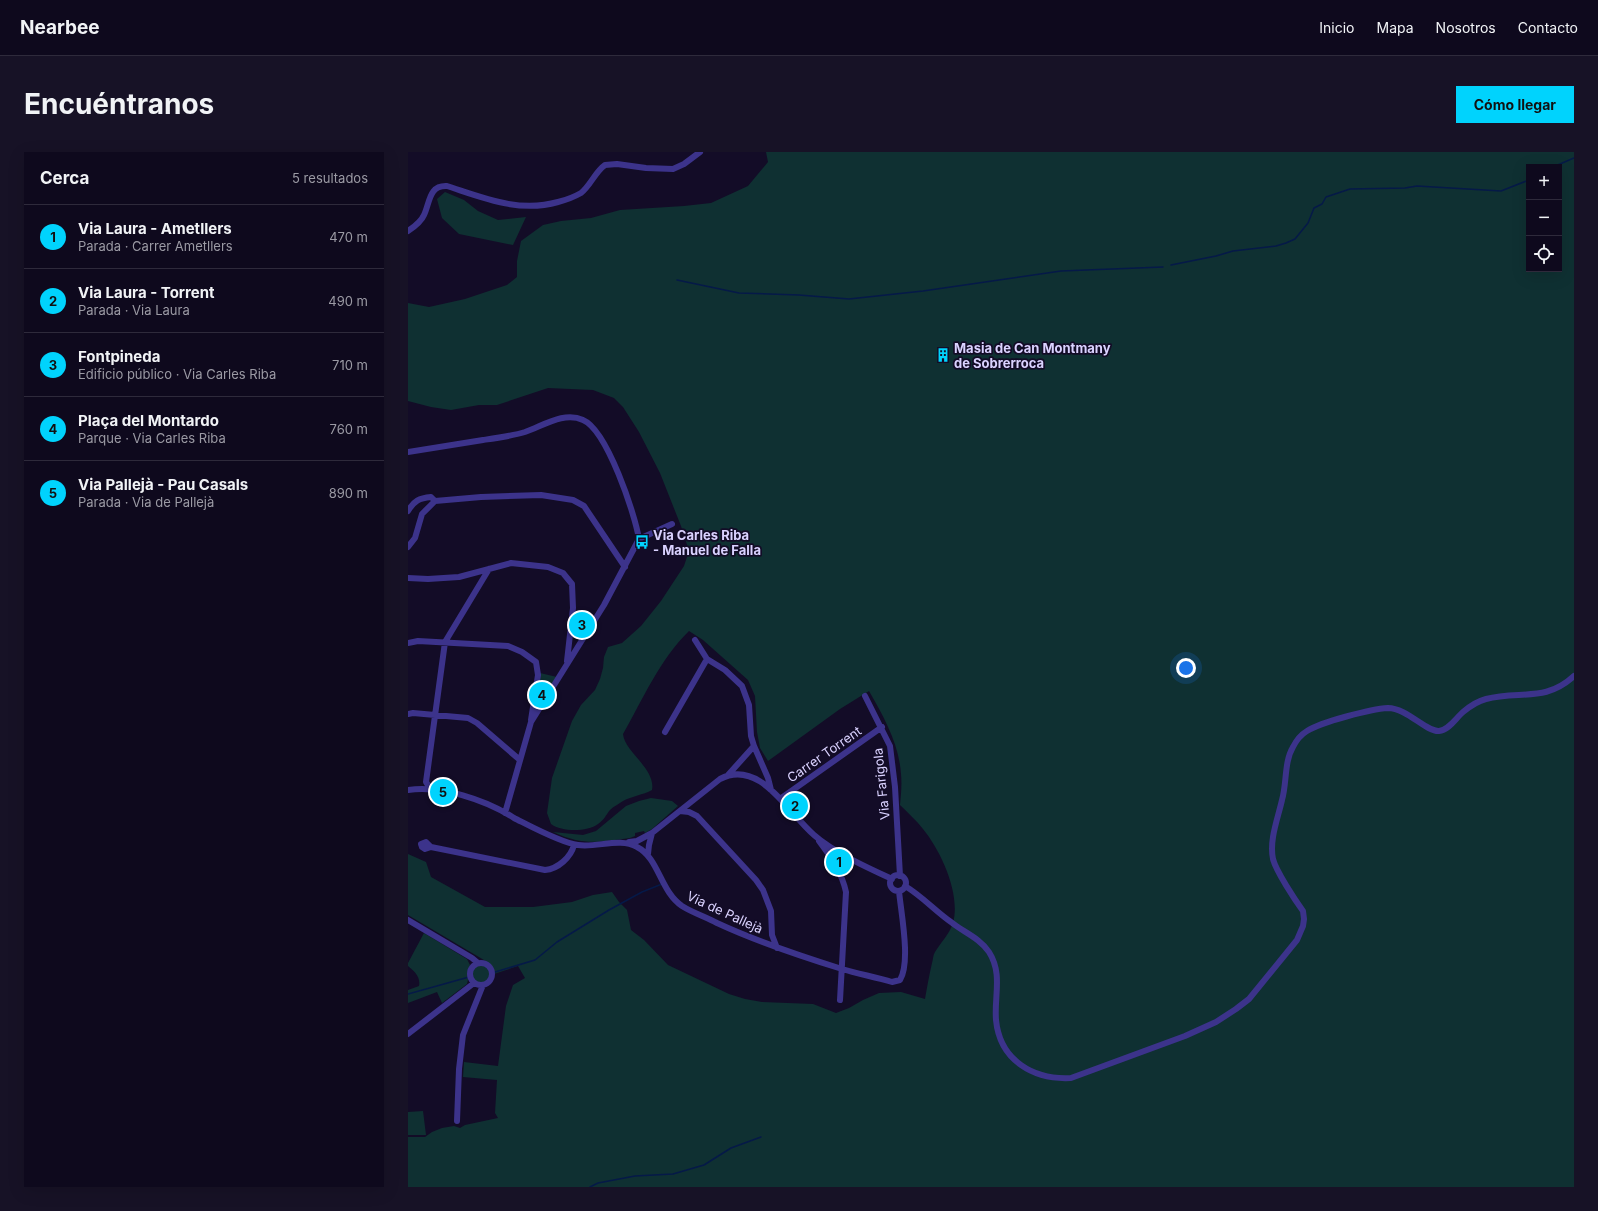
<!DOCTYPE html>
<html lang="es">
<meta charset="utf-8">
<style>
body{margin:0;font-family:Inter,sans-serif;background:#171226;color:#f1f3f6}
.controls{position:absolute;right:12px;top:12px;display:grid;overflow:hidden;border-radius:0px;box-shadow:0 4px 16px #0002}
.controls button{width:36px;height:36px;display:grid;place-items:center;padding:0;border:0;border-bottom:1px solid #2e2a3b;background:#0e091d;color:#f1f3f6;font:20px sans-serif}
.you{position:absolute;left:778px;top:516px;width:14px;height:14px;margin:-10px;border:3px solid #fff;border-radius:50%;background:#1a73e8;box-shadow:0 0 0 6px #1a73e833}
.badge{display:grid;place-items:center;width:26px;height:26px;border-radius:50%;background:#00d3fd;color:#111;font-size:13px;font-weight:700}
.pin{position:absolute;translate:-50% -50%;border:2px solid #fff;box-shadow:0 1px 4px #0006}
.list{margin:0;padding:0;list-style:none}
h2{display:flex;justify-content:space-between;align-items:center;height:52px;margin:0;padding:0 16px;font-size:17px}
h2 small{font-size:13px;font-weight:400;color:#9b9aa4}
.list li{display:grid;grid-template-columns:26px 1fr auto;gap:12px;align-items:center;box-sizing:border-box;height:64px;padding:0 16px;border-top:1px solid #2e2a3b}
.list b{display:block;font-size:15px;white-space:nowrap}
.list p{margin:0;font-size:13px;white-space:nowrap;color:#9b9aa4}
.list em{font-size:13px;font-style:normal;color:#9b9aa4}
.icon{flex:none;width:22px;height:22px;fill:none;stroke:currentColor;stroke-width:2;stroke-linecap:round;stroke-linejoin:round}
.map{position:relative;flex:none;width:1166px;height:1035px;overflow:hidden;border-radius:0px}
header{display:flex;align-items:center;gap:24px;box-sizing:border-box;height:56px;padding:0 20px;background:#0e091d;border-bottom:1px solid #2e2a3b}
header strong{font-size:19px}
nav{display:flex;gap:22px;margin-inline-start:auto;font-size:14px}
.intro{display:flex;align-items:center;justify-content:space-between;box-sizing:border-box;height:96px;padding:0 24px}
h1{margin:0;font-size:28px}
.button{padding:10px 18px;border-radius:0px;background:#00d3fd;color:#111;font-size:14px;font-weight:700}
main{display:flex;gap:24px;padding:0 24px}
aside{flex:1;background:#0e091d;border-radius:0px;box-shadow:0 4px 16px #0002}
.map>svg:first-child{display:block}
.green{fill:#0f3032;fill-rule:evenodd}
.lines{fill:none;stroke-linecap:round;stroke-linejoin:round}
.stream{stroke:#051948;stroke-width:1.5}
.minor{stroke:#3c338b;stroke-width:6}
.labels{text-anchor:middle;stroke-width:3.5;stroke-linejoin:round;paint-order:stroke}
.poi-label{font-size:13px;font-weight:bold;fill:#dad2ff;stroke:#130c27;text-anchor:start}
.street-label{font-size:13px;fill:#dad2ff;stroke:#130c27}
</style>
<header>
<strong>Nearbee</strong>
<nav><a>Inicio</a><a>Mapa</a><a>Nosotros</a><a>Contacto</a></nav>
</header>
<div class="intro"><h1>Encuéntranos</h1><a class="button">Cómo llegar</a></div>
<main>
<aside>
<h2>Cerca<small>5 resultados</small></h2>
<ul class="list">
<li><span class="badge">1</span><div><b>Via Laura - Ametllers</b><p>Parada · Carrer Ametllers</p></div><em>470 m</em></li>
<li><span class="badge">2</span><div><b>Via Laura - Torrent</b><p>Parada · Via Laura</p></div><em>490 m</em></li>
<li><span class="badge">3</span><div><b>Fontpineda</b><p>Edificio público · Via Carles Riba</p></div><em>710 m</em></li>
<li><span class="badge">4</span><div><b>Plaça del Montardo</b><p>Parque · Via Carles Riba</p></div><em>760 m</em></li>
<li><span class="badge">5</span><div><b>Via Pallejà - Pau Casals</b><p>Parada · Via de Pallejà</p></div><em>890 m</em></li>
</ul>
</aside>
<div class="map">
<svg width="1166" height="1035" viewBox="0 0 1166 1035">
<rect width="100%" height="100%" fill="#130c27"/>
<!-- green -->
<path class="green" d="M 358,0 L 1166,0 L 1166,1035 L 0,1035 L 0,985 L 17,985 L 24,980 L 34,976 L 46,974 L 52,976 L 57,973 L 90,966 L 87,961 L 89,928 L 55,925 L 56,910 L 90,914 L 98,854 L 105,833 L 117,826 L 110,814 L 86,822 L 86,817 L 81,811 L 0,763 L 0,702 L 18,710 L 23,725 L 77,755 L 125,755 L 164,750 L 185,743 L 204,740 L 211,750 L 219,758 L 223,778 L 236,788 L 260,813 L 321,842 L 337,847 L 354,850 L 405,852 L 428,861 L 441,856 L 455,848 L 471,841 L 493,840 L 517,847 C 519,835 521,824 524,811 C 525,808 525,803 527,800 C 533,790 541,783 545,771 C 553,742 533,699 515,677 C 508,668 500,661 492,653 C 493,643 494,632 493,622 C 491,592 476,565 461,539 L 432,557 L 360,609 L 352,596 L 349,580 L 347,544 L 340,528 L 295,488 L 281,479 C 252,507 235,547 215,582 C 216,599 248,617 244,638 C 235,643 224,644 215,649 C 211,652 206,654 202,658 C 198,663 196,668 190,672 C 179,680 154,680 143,672 L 139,661 L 144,626 L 164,569 L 173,553 L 187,538 L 192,527 L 195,516 L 196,505 L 200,495 L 214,491 L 233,474 L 253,449 L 276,414 L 281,399 L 273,374 L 252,321 L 231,280 L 215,255 L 206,246 L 185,238 L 140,236 L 89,253 L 71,253 L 43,258 L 23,255 L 0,249 L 0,151 L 21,155 L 57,147 L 99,133 L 109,125 L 109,109 L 113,89 L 135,73 L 153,69 L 183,66 L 212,58 L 276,54 L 303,51 L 340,34 L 360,10 ZM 1121,15 L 1151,15 L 1151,117 L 1121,117 Z
M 37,40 L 56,48 L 70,59 L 90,68 L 118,65 L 105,93 L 51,82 L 34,66 L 29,47 Z
M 132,521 L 149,525 L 128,556 Z
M 243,646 L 264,649 L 270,654 L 244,677 L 237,681 L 236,679 L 227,681 L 227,684 L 222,686 C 190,690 176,694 145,680 L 175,683 L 188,679 L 218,654 L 231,649 Z
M 16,781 L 59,807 L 62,813 C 60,820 61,826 59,832 L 34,851 L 29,840 L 0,851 L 0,838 L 11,834 C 13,825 6,819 0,814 L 0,811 Z
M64 822a9 9 0 1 1 18 0a9 9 0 1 1-18 0Z
M 15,959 L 18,983 L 0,983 L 0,960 Z"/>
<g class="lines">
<!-- stream -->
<path class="stream" d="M 1145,15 L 1166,6
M 763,113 L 808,104 L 825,99 L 868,94 L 878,91 L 887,87 L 900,71 L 906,56 L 914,52 L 918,45 L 942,37 L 997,36 L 1009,34 L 1093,39 L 1121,28
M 269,128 L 331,141 L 391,143 L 441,147 L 515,139 L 653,119 L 755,115
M 87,820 L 127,808 L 149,790 L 201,758 L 234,740 L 254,732
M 0,842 L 61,825
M 182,1035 L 190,1031 L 227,1024 L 265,1022 L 296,1013 L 323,996 L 353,985"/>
<!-- minor -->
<path class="minor" d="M 0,79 C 6,75 13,70 16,63 C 22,50 21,33 39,34 C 76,46 111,61 150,50 C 158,48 166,45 173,41 C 183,33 187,20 197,13 L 209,12 L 238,16 L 265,17 L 276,12 L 292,0
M 0,300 C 25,296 50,292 75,288 C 89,286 104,284 117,280 C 135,274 156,259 175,268 C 199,278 227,362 231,387
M 0,359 C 6,349 11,346 23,345 L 27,349
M 0,395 L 7,386 L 14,362 L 27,349 L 73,345 L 133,343 L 165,348 L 176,354 L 217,415
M 0,426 L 20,427 L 51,425 L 103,411 L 140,415 L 155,421 L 164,432 L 165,456 L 159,509
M 287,488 L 299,507 L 317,518 L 334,534 L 341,553 L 343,584 L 346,594 L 360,626 L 363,638
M 0,491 L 10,489 L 100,494 L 114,500 L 128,510 L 130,523 L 123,568
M 457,544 L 482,594 L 487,635 L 492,724
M 0,562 L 5,561 L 60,566 L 69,571 L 112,608
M 257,580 L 299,507
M 320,623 L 346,594
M 22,636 L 18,630 L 37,490 L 81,417
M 0,638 C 33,633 78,648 106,666 C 122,674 153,691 170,693 C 189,696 212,685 229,695 C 251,706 252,739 274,754 C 285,761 298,765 309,771 C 350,790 392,804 434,817 C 450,822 468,825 484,830 L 492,828 C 503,810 493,761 491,739
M 372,647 L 474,575
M 272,659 L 281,660 L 289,664 L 348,728 L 355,738 L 363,759 L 364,783 L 369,796
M 97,661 L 123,570 L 196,453 L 231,387 L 264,372
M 411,689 C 423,705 434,721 438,740 L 432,848
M 221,690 L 229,689 L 244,681 L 312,627 C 352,606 380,661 406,683 C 425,700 460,716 484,727
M 23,695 L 18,690 L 13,692 L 14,695 L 17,697 L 23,695 L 137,718 C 150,717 163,705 166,693
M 240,702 L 241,693 L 244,681
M482 731a8 8 0 1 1 16 0a8 8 0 1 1-16 0Z
M 497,734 C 514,744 527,759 543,770 C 555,780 572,786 581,800 C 595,822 586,844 588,868 C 592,909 626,928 663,926 L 777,884 L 808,870 L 828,857 L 841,847 L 889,788 L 895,774 L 896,767 L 895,759 C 887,748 868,719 865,707 C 861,688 870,666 874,648 C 879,631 876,610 885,595 C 888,589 894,582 899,579 C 913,570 963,557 980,556 C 999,556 1018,580 1031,579 C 1041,578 1048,566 1055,560 C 1061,555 1070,549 1078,547 C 1111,538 1137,551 1166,524
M 0,768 L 64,806 L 70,811
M62 822a11 11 0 1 1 22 0a11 11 0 1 1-22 0Z
M 0,882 L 66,831
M 49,969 L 51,917 L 55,883 L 75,833"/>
</g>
<!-- icons -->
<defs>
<symbol id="building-bare" viewBox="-9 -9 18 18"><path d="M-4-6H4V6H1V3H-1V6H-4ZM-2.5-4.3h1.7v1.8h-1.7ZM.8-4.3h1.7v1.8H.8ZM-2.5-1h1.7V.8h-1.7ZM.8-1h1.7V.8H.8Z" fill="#00d3fd" stroke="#130c27" stroke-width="2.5" paint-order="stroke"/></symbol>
<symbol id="bus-bare" viewBox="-9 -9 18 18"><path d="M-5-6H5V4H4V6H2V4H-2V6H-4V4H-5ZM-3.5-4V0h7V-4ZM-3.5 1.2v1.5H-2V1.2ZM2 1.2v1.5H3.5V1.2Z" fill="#00d3fd" stroke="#130c27" stroke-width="2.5" paint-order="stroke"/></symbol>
</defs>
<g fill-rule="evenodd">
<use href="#building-bare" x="525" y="193" width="20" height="20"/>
<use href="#bus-bare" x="224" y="380" width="20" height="20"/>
</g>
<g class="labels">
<!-- poi labels -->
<g class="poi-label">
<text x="546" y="201">Masia de Can Montmany<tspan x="546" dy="15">de Sobrerroca</tspan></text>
<text x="245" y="388">Via Carles Riba<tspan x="245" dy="15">- Manuel de Falla</tspan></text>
</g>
<!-- street labels -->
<g class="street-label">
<text transform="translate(416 602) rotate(-35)" y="5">Carrer Torrent</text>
<text transform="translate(473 632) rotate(-96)" y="5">Via Farigola</text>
<text transform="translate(317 760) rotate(25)" y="5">Via de Pallejà</text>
</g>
</g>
</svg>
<div class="controls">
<button>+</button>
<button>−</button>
<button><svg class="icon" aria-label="locate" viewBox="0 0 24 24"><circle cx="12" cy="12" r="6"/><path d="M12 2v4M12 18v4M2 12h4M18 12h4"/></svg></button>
</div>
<div class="you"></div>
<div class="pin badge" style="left:431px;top:710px">1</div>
<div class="pin badge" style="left:387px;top:654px">2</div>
<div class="pin badge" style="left:174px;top:473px">3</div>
<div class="pin badge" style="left:134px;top:543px">4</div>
<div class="pin badge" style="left:35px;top:640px">5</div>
</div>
</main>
